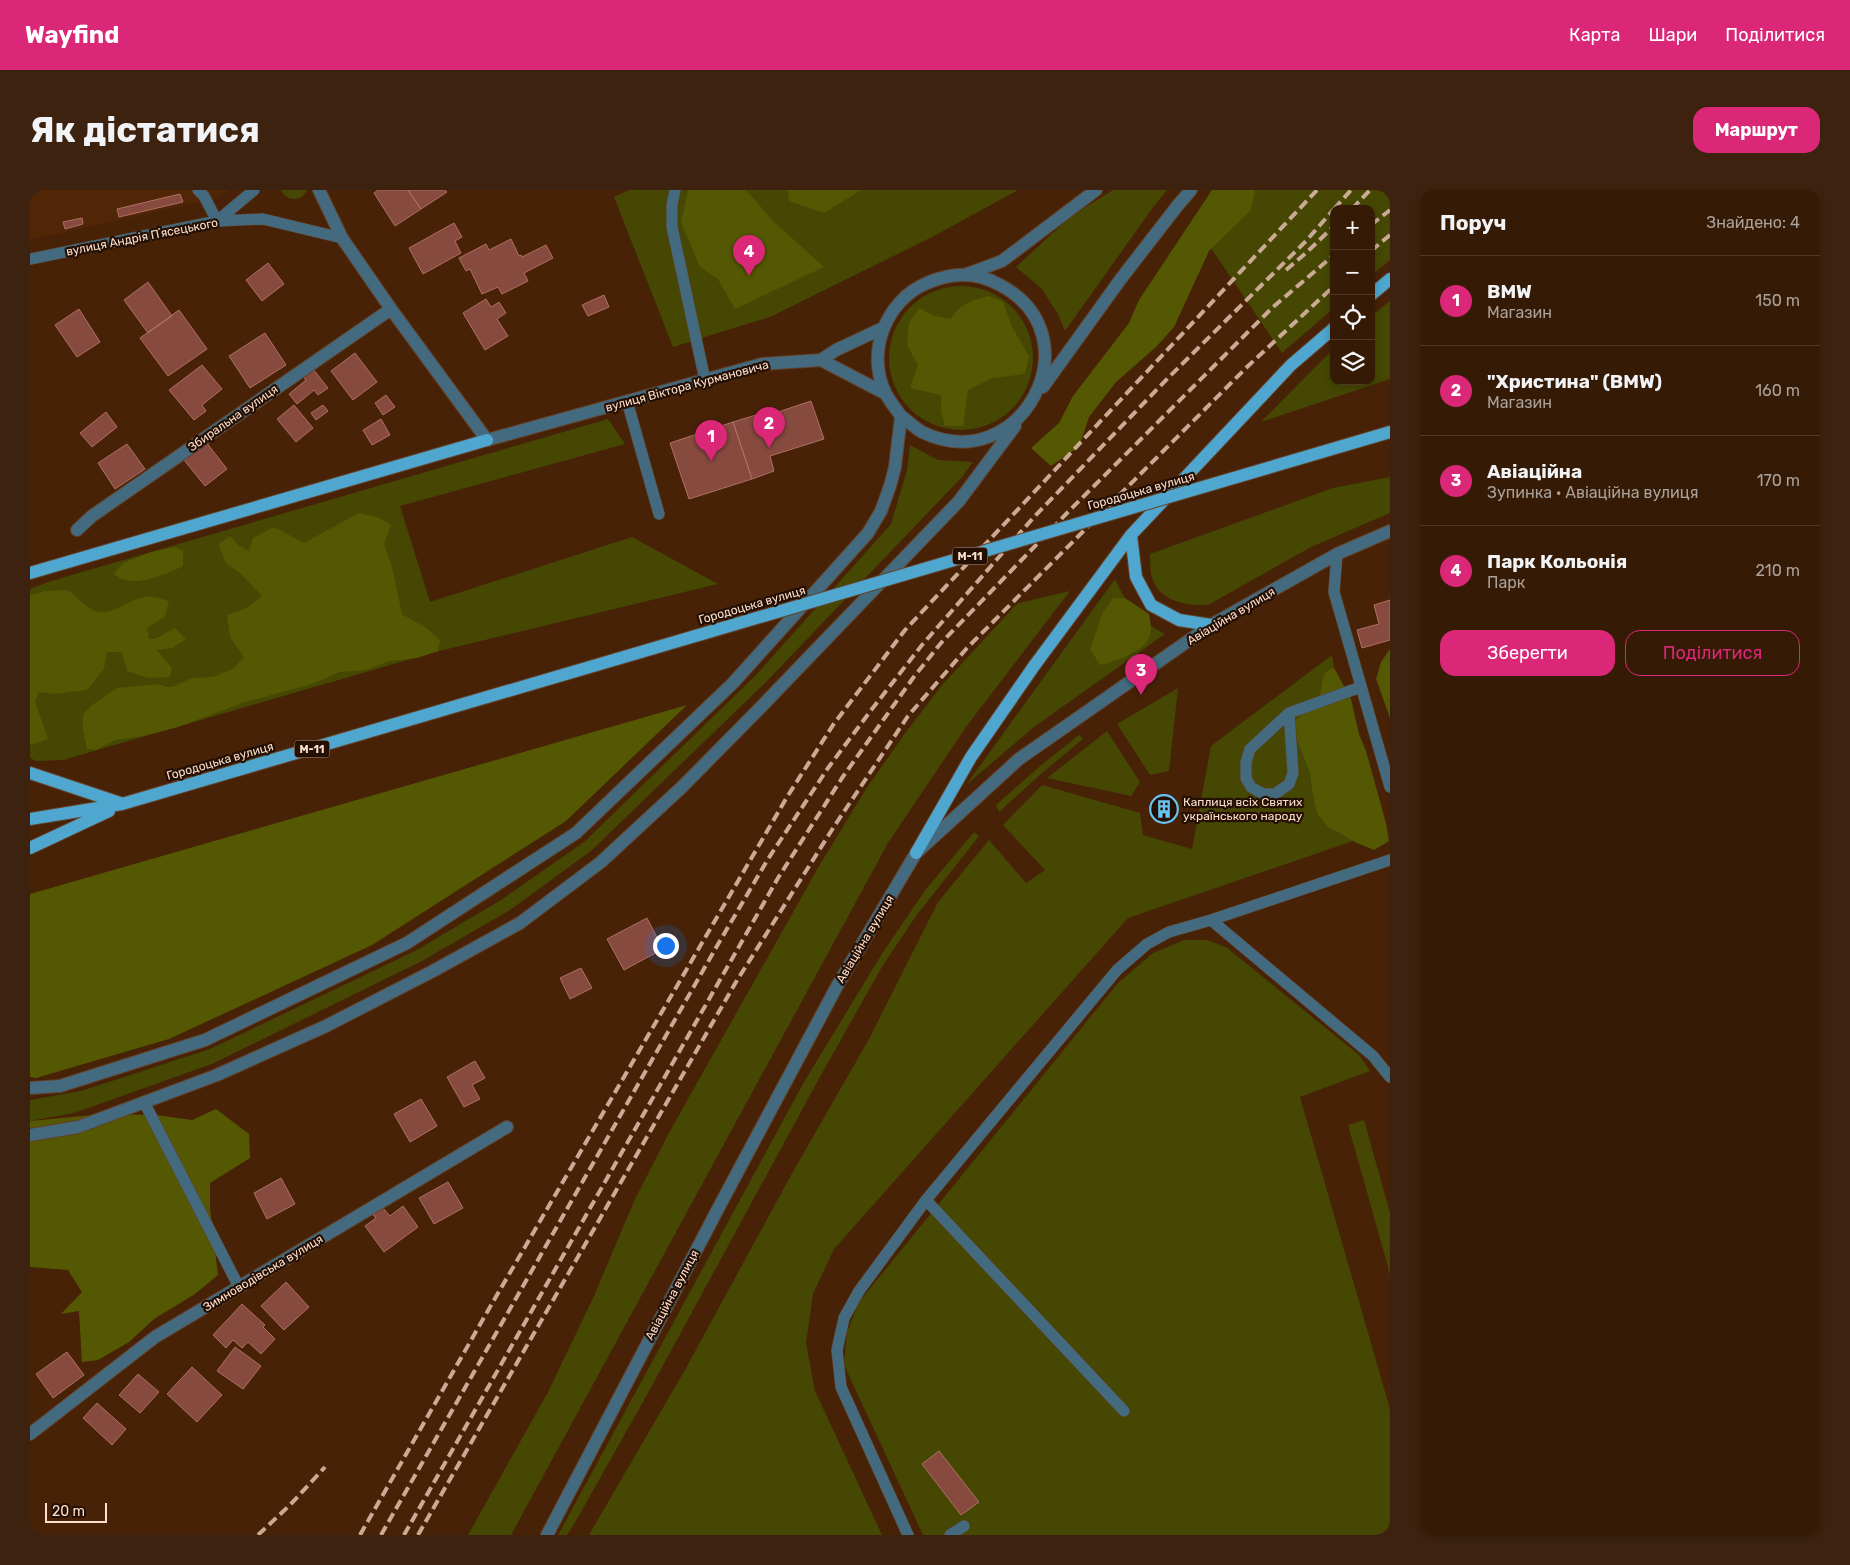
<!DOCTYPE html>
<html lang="uk">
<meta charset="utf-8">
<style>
body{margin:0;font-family:Rubik,sans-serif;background:#3d230f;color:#f1f3f6}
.controls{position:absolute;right:15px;top:15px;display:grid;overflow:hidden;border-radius:10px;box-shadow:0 2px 8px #0003}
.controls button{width:45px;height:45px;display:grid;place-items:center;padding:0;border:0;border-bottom:1px solid #4f3827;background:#351a05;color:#f1f3f6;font:25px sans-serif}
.scale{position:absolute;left:15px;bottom:12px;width:62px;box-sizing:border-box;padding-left:5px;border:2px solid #fedfcd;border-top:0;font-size:14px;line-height:18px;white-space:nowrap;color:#fedfcd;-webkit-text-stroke:4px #240f03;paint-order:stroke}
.you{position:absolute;left:635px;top:755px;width:18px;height:18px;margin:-12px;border:4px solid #fff;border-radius:50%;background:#1a73e8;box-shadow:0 0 0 8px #1a73e833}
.badge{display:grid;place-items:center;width:32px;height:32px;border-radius:50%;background:#db2777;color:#fff;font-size:16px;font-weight:700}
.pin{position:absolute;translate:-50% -41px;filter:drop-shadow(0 1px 2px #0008)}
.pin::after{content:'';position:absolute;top:26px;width:18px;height:15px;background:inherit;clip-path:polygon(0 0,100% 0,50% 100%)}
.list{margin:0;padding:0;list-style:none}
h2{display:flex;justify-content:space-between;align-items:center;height:65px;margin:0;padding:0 20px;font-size:21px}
h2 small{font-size:16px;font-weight:400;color:#aaa19a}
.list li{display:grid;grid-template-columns:32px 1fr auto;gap:15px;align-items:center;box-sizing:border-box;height:90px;padding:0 20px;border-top:1px solid #4f3827}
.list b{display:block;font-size:19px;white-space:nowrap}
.list p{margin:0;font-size:16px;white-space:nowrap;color:#aaa19a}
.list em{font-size:16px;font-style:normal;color:#aaa19a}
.actions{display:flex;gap:10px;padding:15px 20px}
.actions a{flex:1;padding:11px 0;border:1px solid #db2777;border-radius:15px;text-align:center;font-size:18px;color:#db2777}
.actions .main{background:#db2777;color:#fff}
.icon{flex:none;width:28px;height:28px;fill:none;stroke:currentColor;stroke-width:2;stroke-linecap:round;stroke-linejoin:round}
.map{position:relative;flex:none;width:1360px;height:1345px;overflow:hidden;border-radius:15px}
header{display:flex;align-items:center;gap:30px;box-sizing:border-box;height:70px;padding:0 25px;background:#db2777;color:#fff}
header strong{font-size:24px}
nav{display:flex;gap:28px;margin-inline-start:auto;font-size:18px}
.intro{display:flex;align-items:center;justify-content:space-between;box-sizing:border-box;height:120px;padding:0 30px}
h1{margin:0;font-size:35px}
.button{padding:12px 22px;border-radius:15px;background:#db2777;color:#fff;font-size:18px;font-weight:700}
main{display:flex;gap:30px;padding:0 30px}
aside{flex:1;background:#351a05;border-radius:15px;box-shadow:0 2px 8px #0003}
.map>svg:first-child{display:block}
.built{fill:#512607}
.green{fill:#454703}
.forest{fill:#555802}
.building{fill:#874a3f;stroke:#b06f63}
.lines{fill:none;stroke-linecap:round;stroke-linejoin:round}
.service-casing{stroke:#644027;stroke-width:12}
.minor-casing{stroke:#644027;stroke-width:14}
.tertiary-casing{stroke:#644027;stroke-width:14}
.primary-casing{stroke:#644027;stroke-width:14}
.service{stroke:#436a7e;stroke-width:11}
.minor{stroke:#436a7e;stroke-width:12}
.tertiary{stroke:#436a7e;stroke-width:12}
.primary{stroke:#4fa6cf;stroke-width:12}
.rail{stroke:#caa995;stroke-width:4;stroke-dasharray:10 5;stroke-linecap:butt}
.primary-bridge-casing{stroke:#644027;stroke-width:14;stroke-linecap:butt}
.primary-bridge{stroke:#4fa6cf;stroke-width:12}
.labels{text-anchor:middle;stroke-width:4.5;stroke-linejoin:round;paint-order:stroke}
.shield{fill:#240f03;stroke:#bda190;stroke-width:1}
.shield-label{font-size:11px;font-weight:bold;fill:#fedfcd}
.street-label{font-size:12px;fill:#fedfcd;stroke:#240f03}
.poi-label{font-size:12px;fill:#fedfcd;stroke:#240f03;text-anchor:start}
</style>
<header>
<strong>Wayfind</strong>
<nav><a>Карта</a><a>Шари</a><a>Поділитися</a></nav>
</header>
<div class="intro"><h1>Як дістатися</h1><a class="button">Маршрут</a></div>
<main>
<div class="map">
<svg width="1360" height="1345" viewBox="0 0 1360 1345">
<rect width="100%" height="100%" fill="#472207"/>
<!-- built -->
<path class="built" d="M 0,0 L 200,0 L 183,9 L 0,50 Z"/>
<!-- green -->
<path class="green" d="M 251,0 L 277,0 C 272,12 257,12 251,0 Z
M 599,0 L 988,0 L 906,45 L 740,127 L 643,157 L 584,7 Z
M 1083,0 L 1137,0 L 1124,16 L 1035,141 L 1028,124 L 1011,98 L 986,77 L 1040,27 Z
M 1185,0 L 1360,0 L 1360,70 L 1341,86 L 1341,19 L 1304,19 L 1304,118 L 1252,163 L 1162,30 Z
M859 168a72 72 0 1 1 144 0a72 72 0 1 1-144 0Z
M 1360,111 L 1360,189 L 1231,232 L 1304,158 L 1304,191 L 1341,191 L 1341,126 Z
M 578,229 L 595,254 L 370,316 L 400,412 L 602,347 L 688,394 L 405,462 L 33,570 L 6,571 L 0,568 L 0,399 L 21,391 Z
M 880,255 L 908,270 L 943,272 L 932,287 L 737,491 L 561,661 L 480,720 L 392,771 L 182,874 L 44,923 L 0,931 L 0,910 L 51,901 L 180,859 L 385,761 L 471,710 L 554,652 L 726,485 L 861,334 L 877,280 Z
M 1360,287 L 1360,323 L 1281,357 L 1178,415 C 1155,416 1127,411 1121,384 C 1120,377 1120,370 1120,364 L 1303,298 Z
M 1085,389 C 1100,420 1105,427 1135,444 L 1004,537 L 936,595 Z
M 1040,401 L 936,537 L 858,653 L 481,1345 L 438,1345 L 518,1202 L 564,1106 L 605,1009 L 640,941 L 789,676 L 836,599 L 876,542 L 913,494 L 984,417 L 989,413 Z
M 1302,465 L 1332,648 L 1098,728 L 804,1059 L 783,1104 L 776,1153 L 785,1201 L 852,1345 L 559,1345 L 656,1178 L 760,987 L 839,849 L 908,712 L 959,650 L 996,693 L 1015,680 L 973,635 L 1012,595 L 1110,623 L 1113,645 L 1162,659 L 1181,556 Z
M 1148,498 L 1139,581 L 1120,585 L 1087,534 Z
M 1077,541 L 1110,592 L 1101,606 L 1017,588 Z
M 1049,545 L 1053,549 L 1011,584 L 969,622 L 966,615 L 1009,577 Z
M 944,642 L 949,646 L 886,726 L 853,775 L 791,885 L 618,1203 L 547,1329 L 537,1345 L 528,1345 L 774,892 L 853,762 L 896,699 Z
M 1154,750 L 1177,750 L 1196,757 L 1329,865 L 1340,881 L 1270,907 L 1360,1219 L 1360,1345 L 893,1345 L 814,1175 L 817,1142 L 829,1112 L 1088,793 L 1123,763 Z
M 1334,930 L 1360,1023 L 1360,1084 L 1318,935 Z"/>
<!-- forest -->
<path class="forest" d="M 658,0 L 716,0 L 744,32 L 794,77 L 705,119 L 688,89 L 670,77 L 651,32 Z
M 758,0 L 831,0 L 794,23 L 759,11 Z
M 1182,0 L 1225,0 L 1221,20 L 1179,61 L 1144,137 L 1126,157 L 1086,192 L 1059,227 L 1049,257 L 1021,276 L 1001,258 L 1029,233 L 1043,206 L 1099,133 L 1109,110 Z
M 959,106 L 973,112 L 982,137 L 999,166 L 995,184 L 963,188 L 938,200 L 933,236 L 915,236 L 911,222 L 911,205 L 880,198 L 888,175 L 877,155 L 879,133 L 889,118 L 905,126 L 921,129 C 930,114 942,110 959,106 Z
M 329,323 L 350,328 L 361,335 L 354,354 L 362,377 L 372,424 L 398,439 L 410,450 L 408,461 L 387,468 L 359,471 L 337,480 L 310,482 L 282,494 L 212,513 L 148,537 L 113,546 L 85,550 L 66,560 L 57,559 L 53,541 L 53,524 L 62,515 L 87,498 L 129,494 L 135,497 L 142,497 L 162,488 L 183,487 L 204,478 L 214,467 L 200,447 L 197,425 L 215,419 L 232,406 L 211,384 L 196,373 L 188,354 L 200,346 L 208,355 L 219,361 L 223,348 L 244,337 L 274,353 Z
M 144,357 L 153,361 L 153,376 C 140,383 109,395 95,390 C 91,389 87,386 84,384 L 93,373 L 121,362 Z
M 38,400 C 47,407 58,421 70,422 C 89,423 105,404 123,407 C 128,407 134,410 139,411 L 135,427 L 117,438 L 119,449 L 125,449 L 145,438 L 156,449 L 143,458 L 127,460 L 142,478 L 140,487 L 118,488 L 97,481 L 92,462 L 77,462 L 74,479 L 57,500 L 25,504 L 9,502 L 5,511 L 18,549 L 0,555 L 0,405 L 15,401 Z
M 1083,408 L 1095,408 L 1119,424 C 1120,429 1121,436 1121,441 C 1119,461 1086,471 1070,475 L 1060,459 L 1073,422 Z
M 1360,459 L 1360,528 L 1346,489 L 1351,472 Z
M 1304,478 L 1321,509 L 1329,544 L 1336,561 L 1356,633 L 1359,651 L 1344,660 L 1327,653 L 1297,636 L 1287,623 L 1283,605 L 1280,583 L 1267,549 L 1265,531 C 1272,523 1281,516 1288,508 C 1295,498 1288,482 1304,478 Z
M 657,515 L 536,631 L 342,755 L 139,849 L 6,888 L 0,887 L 0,704 Z
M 186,919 L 219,944 L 220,968 L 180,993 L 180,1018 L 188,1085 L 165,1104 L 124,1129 L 99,1152 L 68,1170 L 52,1172 L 49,1121 L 31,1124 L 52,1102 L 38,1080 L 0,1077 L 0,931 L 74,924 L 126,925 L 162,930 Z"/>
<!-- building -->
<path class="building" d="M 348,0 L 378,0 L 391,19 L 365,36 L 344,3 Z
M 378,0 L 415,0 L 417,2 L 391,19 Z
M 150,4 L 153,12 L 89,27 L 87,19 Z
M 52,28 L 53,34 L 35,39 L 33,32 Z
M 424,33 L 432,47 L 425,51 L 431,63 L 393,84 L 379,58 Z
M 481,49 L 489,66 L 491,65 L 492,67 L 516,55 L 523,68 L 494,83 L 498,91 L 472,104 L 468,97 L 452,104 L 440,79 L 436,81 L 429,68 L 456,54 L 459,60 Z
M 238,73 L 254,94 L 232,111 L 216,90 Z
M 118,92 L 142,126 L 118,143 L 94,110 Z
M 574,105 L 579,117 L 558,126 L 552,115 Z
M 456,109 L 461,117 L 469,112 L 476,123 L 467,129 L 478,146 L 455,160 L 433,123 Z
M 49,119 L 70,152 L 47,167 L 25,135 Z
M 149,120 L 177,159 L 138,186 L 110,148 Z
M 235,143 L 256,175 L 220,198 L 199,166 Z
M 325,163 L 347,192 L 323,210 L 301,181 Z
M 172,175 L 192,199 L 172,215 L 176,221 L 164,230 L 139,200 Z
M 283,179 L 298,198 L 288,205 L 284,200 L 267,214 L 259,204 L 276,190 L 273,187 Z
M 356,205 L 365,217 L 353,225 L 345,213 Z
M 781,211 L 794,249 L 740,266 L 744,281 L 722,289 L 703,232 L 726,225 L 727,229 Z
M 264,215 L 283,238 L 266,252 L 247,229 Z
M 293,215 L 298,221 L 286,230 L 281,223 Z
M 76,222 L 87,237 L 62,257 L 50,243 Z
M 351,229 L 360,245 L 342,255 L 333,240 Z
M 703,232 L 722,289 L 659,309 L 640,253 Z
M 176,252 L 197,279 L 175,296 L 154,270 Z
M 97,254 L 115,279 L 85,299 L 68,273 Z
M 1360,410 L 1360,450 L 1332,458 L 1327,440 L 1349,434 L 1344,415 Z
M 1136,607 L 1139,611 L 1144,612 L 1143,617 L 1146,621 L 1142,624 L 1141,628 L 1136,627 L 1132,630 L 1129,626 L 1124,625 L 1125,620 L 1122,616 L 1126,613 L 1127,609 L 1132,610 Z
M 617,728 L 633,759 L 594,780 L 577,749 Z
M 551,778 L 562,798 L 540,809 L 530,788 Z
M 445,871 L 455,888 L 442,895 L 450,909 L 434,917 L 417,887 Z
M 391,909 L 407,936 L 380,952 L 364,924 Z
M 251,988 L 265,1014 L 237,1029 L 224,1003 Z
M 418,992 L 433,1018 L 404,1034 L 389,1008 Z
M 373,1016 L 388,1037 L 354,1062 L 335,1036 L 346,1028 L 343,1025 L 353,1018 L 360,1026 Z
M 256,1092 L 279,1117 L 254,1140 L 231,1116 Z
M 212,1114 L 235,1135 L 233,1137 L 245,1149 L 231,1164 L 218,1152 L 212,1158 L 203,1150 L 196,1158 L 183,1145 Z
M 205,1157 L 231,1176 L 213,1199 L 187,1181 Z
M 37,1162 L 54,1185 L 23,1208 L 6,1184 Z
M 162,1177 L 192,1205 L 167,1232 L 137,1204 Z
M 108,1184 L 129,1202 L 110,1223 L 89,1205 Z
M 67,1213 L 96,1239 L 82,1255 L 53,1228 Z
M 909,1261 L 949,1312 L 931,1325 L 892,1274 Z"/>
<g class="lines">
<defs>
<path id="service" d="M 168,0 L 174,6 L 187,31 L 224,0
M 645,0 L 642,15 L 642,37 L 675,190
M 0,69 L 187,31 L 233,29 L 312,48
M 597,211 L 629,324
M 1307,364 L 1304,402 L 1360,597
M 1259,523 L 1263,583 L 1259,594 L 1245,604 L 1233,604 L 1221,597 L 1216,588 L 1216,572 L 1220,559 L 1259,523 L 1331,497
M 1181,730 L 1343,866 L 1360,887
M 114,912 L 209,1097
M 896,1010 L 1094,1221
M 878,1345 L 811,1197 L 807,1160 L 814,1128 L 829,1101 L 896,1010 L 1087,780 L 1117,754 L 1139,742 L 1181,730 L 1360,670
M 920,1345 L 934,1336"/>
<path id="minor" d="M 289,0 L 312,48 L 361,119 L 457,250
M 47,340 L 62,326 L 361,119
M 0,1244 L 125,1147 L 477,937"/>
<path id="tertiary" d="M 937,84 L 972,71 L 1066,0
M 791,170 L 856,204
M 1013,197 L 1090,90 L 1148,15 L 1161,0
M 457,250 L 732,174 L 791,170 L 806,160 L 853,138
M 0,898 L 30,896 L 175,850 L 377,753 L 546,643 L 703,493 L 838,343 L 851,321 L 860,296 L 865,277 L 871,226 C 866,219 860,212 856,204 C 835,163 856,110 897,93 C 922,82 947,82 970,95 C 1067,146 991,290 892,242 C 885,238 878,231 871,226
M 0,945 L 48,937 L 187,885 L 296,836 L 403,781 L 490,733 L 571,672 L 652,597 L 731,517 L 929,311 L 985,236
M 517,1345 L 690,1015 L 807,796 L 886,663 L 989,569 L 1181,435 L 1307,364 L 1360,341"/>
<path id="primary" d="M 1341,105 L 1360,89
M 1292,262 L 1360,242
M 1101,345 L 1106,387 L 1121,415 L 1149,430 L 1181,435
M 0,383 L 457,250
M 0,583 L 90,613
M 0,629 L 92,614 L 587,469
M 0,658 L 79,621
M 886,663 L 941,567 L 1004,476 L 1101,345 L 1261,175 L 1304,138"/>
</defs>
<!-- service casing -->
<use href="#service" class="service-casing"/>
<!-- minor casing -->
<use href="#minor" class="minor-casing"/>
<!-- tertiary casing -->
<use href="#tertiary" class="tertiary-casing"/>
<!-- primary casing -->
<use href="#primary" class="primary-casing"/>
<!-- service -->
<use href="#service" class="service"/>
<!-- minor -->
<use href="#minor" class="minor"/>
<!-- tertiary -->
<use href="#tertiary" class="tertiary"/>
<!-- primary -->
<use href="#primary" class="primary"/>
<!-- rail -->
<path class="rail" d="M 1304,19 L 1321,0
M 1322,19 L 1340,0
M 1341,35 L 1360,20
M 1341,61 L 1360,45
M 1256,80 L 1276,63 L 1304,36
M 228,1345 L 260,1315 L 295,1277
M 330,1345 L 460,1117 L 757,607 L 803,535 L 875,440 L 1287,0
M 351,1345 L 687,756 L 738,669 L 798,578 L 842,519 L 892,455 L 1004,327 L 1138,188 L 1276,51 L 1304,19
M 374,1345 L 748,688 L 812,588 L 883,488 L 911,453 L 1039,321 L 1243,117 L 1304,65
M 388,1345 L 706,792 L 805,635 L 878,526 L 937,458 L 1217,177 L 1304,96"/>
<defs>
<path id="primary-bridge" d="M 587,469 L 1292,262"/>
</defs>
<!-- primary-bridge casing -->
<use href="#primary-bridge" class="primary-bridge-casing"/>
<!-- primary-bridge -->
<use href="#primary-bridge" class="primary-bridge"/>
</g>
<!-- icons -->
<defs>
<symbol id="building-ring" viewBox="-11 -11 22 22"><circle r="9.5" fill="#240f03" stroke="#68c4f0" stroke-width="1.5"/><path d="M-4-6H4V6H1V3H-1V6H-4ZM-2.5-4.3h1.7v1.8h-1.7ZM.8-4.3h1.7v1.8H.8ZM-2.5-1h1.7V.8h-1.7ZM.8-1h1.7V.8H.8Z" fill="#68c4f0"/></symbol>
</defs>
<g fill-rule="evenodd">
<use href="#building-ring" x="1118" y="603" width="32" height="32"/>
</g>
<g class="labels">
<!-- shield labels -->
<g class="shield">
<rect x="922.5" y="357.5" width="35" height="17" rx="4"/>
<rect x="264.5" y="550.5" width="35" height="17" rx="4"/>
</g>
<g class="shield-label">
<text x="940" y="370">М-11</text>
<text x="282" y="563">М-11</text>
</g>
<!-- street labels -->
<g class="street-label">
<text transform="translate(112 47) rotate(-11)" y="4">вулиця Андрія Пʼясецького</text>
<text transform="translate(657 196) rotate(-15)" y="4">вулиця Віктора Курмановича</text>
<text transform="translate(203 228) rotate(-35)" y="4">Збиральна вулиця</text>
<text transform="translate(1111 301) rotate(-16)" y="4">Городоцька вулиця</text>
<text transform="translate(722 415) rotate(-16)" y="4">Городоцька вулиця</text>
<text transform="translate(1201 426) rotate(-31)" y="4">Авіаційна вулиця</text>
<text transform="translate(190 571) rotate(-16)" y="4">Городоцька вулиця</text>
<text transform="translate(835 749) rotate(-59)" y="4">Авіаційна вулиця</text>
<text transform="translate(233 1083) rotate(-31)" y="4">Зимноводівська вулиця</text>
<text transform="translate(642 1105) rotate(-62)" y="4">Авіаційна вулиця</text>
</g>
<!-- poi labels -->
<g class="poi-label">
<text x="1153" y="616">Каплиця всіх Святих<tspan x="1153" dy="14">українського народу</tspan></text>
</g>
</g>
</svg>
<div class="controls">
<button>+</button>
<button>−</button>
<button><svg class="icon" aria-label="locate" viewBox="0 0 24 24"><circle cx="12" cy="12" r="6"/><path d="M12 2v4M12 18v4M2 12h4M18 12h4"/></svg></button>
<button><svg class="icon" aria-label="layers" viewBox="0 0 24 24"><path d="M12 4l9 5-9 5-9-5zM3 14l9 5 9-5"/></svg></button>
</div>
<div class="scale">20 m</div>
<div class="you"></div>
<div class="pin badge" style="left:681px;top:271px">1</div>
<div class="pin badge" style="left:739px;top:258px">2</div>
<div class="pin badge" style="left:1111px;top:505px">3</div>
<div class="pin badge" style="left:719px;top:86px">4</div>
</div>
<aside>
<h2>Поруч<small>Знайдено: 4</small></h2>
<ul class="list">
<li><span class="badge">1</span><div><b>BMW</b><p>Магазин</p></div><em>150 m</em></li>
<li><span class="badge">2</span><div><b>&quot;Христина&quot; (BMW)</b><p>Магазин</p></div><em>160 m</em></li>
<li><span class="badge">3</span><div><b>Авіаційна</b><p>Зупинка · Авіаційна вулиця</p></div><em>170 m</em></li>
<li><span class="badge">4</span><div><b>Парк Кольонія</b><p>Парк</p></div><em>210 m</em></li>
</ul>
<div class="actions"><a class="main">Зберегти</a><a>Поділитися</a></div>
</aside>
</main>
